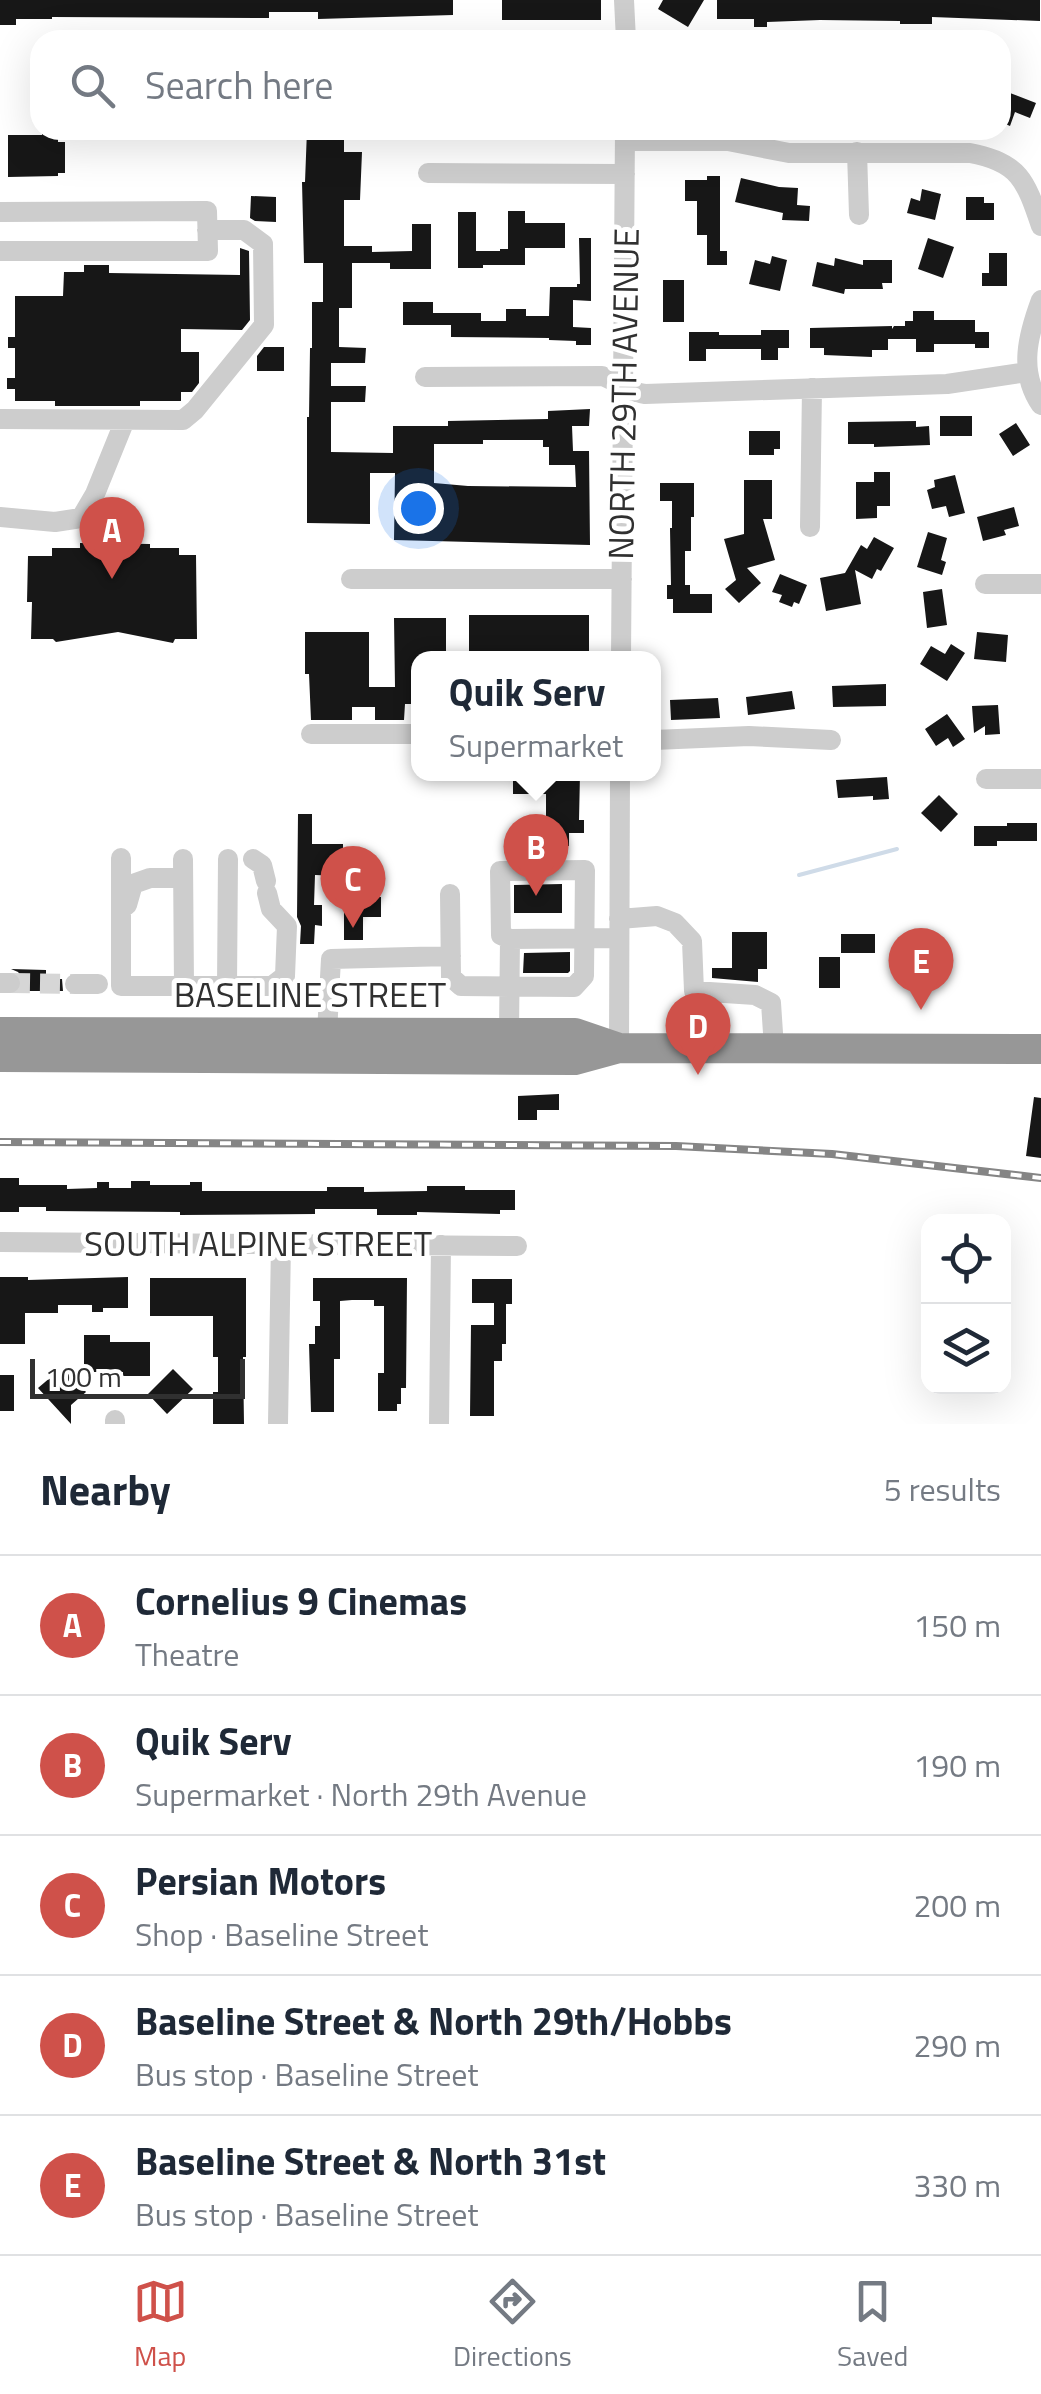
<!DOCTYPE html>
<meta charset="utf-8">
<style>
body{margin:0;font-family:"Titillium Web",sans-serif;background:#f6f6f7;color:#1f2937}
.controls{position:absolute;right:30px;bottom:30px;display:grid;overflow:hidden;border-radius:20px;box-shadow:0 10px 40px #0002}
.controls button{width:90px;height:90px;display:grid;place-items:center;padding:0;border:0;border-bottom:2px solid #e0e1e3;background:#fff;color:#1f2937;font:50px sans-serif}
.scale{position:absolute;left:30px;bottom:25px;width:215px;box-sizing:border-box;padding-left:10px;border:5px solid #303030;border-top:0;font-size:28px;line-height:35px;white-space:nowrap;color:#303030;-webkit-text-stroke:8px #fff;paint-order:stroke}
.you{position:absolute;left:418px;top:508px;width:35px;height:35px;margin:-25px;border:8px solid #fff;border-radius:50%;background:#1a73e8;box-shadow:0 0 0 15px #1a73e833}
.badge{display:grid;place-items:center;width:65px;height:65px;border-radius:50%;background:#cf514a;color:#fff;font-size:32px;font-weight:700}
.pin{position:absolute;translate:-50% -82px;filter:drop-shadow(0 2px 5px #0008)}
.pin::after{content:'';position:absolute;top:52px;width:35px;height:30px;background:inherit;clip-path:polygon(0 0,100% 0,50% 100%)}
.popup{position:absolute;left:411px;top:651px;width:250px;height:130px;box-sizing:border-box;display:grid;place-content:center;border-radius:20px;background:#fff;filter:drop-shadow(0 2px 8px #0005);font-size:32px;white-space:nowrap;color:#747a83}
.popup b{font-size:38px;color:#1f2937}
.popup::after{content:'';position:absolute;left:50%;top:100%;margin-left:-20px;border:20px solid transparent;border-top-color:#fff}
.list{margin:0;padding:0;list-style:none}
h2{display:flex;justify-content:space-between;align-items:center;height:130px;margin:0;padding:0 40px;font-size:42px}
h2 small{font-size:32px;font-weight:400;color:#747a83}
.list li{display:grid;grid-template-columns:65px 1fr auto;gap:30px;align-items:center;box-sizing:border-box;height:140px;padding:0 40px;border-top:2px solid #e0e1e3}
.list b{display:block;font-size:38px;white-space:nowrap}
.list p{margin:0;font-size:32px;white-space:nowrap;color:#747a83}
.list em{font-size:32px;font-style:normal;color:#747a83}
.icon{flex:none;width:55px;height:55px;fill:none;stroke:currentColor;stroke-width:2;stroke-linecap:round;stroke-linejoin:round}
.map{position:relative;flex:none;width:1041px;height:1424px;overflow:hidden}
.search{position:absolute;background:#fff;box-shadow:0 10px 40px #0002;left:30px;right:30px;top:30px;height:110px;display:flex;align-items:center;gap:25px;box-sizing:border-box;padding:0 35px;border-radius:30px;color:#747a83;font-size:38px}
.sheet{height:830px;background:#fff}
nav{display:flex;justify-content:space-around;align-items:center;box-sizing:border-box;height:140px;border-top:2px solid #e0e1e3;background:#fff;font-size:28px;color:#747a83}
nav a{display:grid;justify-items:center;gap:5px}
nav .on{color:#cf514a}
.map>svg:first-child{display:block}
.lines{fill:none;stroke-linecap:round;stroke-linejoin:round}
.stream{stroke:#cfdbe8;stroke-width:4}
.building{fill:#171717;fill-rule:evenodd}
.minor-tunnel{stroke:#d6d6d6;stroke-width:20;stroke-dasharray:20 10;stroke-linecap:butt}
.minor{stroke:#cdcdcd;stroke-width:20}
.highway{stroke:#979797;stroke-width:30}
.rail-casing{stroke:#858585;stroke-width:8}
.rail{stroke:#fff;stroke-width:4;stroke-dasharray:11;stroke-linecap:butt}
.labels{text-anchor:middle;stroke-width:10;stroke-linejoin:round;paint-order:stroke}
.street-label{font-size:35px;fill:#303030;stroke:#fff}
</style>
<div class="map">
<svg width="1041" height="1424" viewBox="0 0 1041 1424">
<rect width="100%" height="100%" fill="#fff"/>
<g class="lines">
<!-- stream -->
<path class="stream" d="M 799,875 L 897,849"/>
</g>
<!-- building -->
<path class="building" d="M 0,0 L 453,0 L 453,15 L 318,19 L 318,12 L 269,12 L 269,18 L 52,17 L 52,19 L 16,19 L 16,25 L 0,25 Z
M 502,0 L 601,0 L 601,20 L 502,20 Z
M 663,0 L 704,0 L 688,27 L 658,9 Z
M 717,0 L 1040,0 L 1040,21 L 932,17 L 932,24 L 900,24 L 900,21 L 820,20 L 767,22 L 767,27 L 754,27 L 754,19 L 717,19 Z
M 1010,93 L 1036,103 L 1030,118 L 1015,112 L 1010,126 L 1001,122 Z
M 42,130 L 58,130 L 58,142 L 65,142 L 65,173 L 58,173 L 58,176 L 8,177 L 8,135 L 42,135 Z
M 307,130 L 344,130 L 344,152 L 362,152 L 360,200 L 344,200 L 344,246 L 372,246 L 372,252 L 412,251 L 412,224 L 431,224 L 431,269 L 390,269 L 390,263 L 352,263 L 352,308 L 339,308 L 339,347 L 366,348 L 365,363 L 331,363 L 331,386 L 366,386 L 365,402 L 331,402 L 331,452 L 393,453 L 393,426 L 448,426 L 448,421 L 548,419 L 548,411 L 590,409 L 589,426 L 572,426 L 573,451 L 589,451 L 590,545 L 394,540 L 395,473 L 370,473 L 370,524 L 307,523 L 307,417 L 309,417 L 310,348 L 312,348 L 312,302 L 323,302 L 323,263 L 304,263 L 302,182 L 305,182 ZM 483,440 L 543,440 L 543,447 L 549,447 L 549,465 L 575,465 L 576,487 L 468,486 L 434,483 L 434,444 L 483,444 Z
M 707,176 L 720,176 L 720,251 L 727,251 L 727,265 L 707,265 L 707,235 L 697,235 L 697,201 L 685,201 L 685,180 L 707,180 Z
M 741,178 L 779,187 L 798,188 L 797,205 L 810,206 L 809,221 L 782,220 L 783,213 L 735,202 Z
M 922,189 L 941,194 L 935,220 L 907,213 L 911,198 L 920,201 Z
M 251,196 L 276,197 L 276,222 L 255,221 L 250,218 Z
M 966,197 L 984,197 L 984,203 L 994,203 L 994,220 L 966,220 Z
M 508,211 L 525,211 L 525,223 L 565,223 L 565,248 L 525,248 L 525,265 L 483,265 L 483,268 L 458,268 L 458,212 L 476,212 L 476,251 L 500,251 L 500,249 L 508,249 Z
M 579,238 L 591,238 L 591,301 L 573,300 L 573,327 L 591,328 L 591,345 L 576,345 L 576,341 L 549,340 L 549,338 L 451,337 L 451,325 L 403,325 L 403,302 L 433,302 L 433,313 L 481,313 L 481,321 L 506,321 L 506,309 L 526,309 L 526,316 L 549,316 L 550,287 L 577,287 L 577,284 L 580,284 Z
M 928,238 L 954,247 L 943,278 L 918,269 Z
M 240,248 L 249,251 L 250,320 L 242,330 L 181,329 L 181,352 L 199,352 L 199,383 L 192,392 L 181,392 L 181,401 L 140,401 L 140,406 L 55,406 L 55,401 L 15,401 L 15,389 L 7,389 L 7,378 L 15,378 L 15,348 L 8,348 L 8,337 L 15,337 L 15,296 L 63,296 L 64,272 L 84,272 L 84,265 L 109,265 L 109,273 L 240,275 Z
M 989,253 L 1007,253 L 1007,286 L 982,286 L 982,273 L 989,273 Z
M 772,256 L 787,260 L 780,291 L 749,284 L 755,260 L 770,264 Z
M 835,258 L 863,265 L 863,260 L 892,260 L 892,283 L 882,283 L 883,289 L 845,289 L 844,294 L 812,286 L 817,262 L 834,266 Z
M 663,280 L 684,280 L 684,322 L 663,322 Z
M 913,311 L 934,311 L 934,320 L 975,320 L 975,332 L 989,332 L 989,348 L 975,348 L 975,344 L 934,344 L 934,352 L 916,352 L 916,339 L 888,339 L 888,350 L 872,350 L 872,357 L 824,355 L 824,348 L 810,348 L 810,328 L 892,326 L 892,329 L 894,326 L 905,326 L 905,321 L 913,321 Z
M 761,330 L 789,330 L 789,348 L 778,348 L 778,360 L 761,360 L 761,349 L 706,349 L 706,361 L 689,361 L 689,332 L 719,332 L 719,335 L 761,335 Z
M 264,347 L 284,347 L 284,371 L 257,371 L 257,356 Z
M 940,416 L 972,416 L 972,436 L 940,436 Z
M 916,421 L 916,427 L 929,426 L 930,445 L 874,447 L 874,444 L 848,444 L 848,422 Z
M 1016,423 L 1030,445 L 1013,456 L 999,434 Z
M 749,431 L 780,431 L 780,449 L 774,449 L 774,455 L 749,455 Z
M 874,472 L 890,472 L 890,506 L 877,506 L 877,518 L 856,519 L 856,482 L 874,482 Z
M 955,475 L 965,513 L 949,517 L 946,506 L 932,509 L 927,490 L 935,487 L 934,480 Z
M 744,480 L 772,480 L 772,519 L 763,519 L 775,560 L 747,568 L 761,583 L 739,603 L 725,589 L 736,580 L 724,539 L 744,534 Z
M 660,483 L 694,483 L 694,517 L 691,517 L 691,551 L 685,551 L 685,585 L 690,585 L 690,594 L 712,594 L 712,613 L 673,613 L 673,599 L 667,599 L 667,585 L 671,585 L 670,528 L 672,528 L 672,501 L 660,501 Z
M 1014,507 L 1019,526 L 1004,530 L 1006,535 L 983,541 L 977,517 Z
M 928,532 L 947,538 L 941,560 L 946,562 L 942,575 L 917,567 Z
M 874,537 L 894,548 L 881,571 L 877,569 L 872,579 L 855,570 L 861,604 L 826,611 L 820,578 L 845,573 L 861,545 L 867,549 Z
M 80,543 L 150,544 L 150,548 L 179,548 L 179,555 L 196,555 L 197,639 L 175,639 L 173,643 L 118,632 L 56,642 L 53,639 L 31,639 L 32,602 L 27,602 L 28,556 L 52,556 L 52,548 L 80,548 Z
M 780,574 L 807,585 L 799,604 L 794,602 L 792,607 L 779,602 L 782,595 L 772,592 Z
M 942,589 L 947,625 L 927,628 L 923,592 Z
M 469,615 L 589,615 L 589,658 L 469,658 Z
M 394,618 L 446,618 L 446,658 L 418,658 L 418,704 L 405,704 L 404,720 L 375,720 L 375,707 L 352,707 L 352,720 L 311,720 L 309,674 L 305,674 L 305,632 L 369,632 L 369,687 L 395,687 Z
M 977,632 L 1008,635 L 1006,662 L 974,659 Z
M 951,644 L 965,653 L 947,681 L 920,664 L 931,646 L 945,654 Z
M 886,684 L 886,706 L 833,707 L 832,686 Z
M 792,691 L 795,709 L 748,715 L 746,697 Z
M 718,698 L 720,718 L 671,720 L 670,700 Z
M 998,705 L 1000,734 L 985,735 L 985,726 L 974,733 L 972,706 Z
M 947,714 L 965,739 L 953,747 L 948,738 L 936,746 L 925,729 Z
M 513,774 L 580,774 L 579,820 L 584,820 L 584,833 L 569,833 L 569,846 L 551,846 L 551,825 L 546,825 L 546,794 L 513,794 Z
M 887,777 L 889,799 L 873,800 L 873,796 L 838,798 L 836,780 Z
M 939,795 L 958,814 L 941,832 L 921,813 Z
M 298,814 L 312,814 L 312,844 L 343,844 L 343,876 L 315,875 L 314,905 L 322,905 L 322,926 L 315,925 L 314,944 L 300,944 L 301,926 L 297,917 Z
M 1007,823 L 1037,823 L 1037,841 L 997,841 L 997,846 L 974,846 L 974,826 L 1007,826 Z
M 562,884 L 562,913 L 514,913 L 514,885 Z
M 365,897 L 381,897 L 381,917 L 363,917 L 363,940 L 344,940 L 344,906 L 351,907 L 351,903 L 365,903 Z
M 732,932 L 767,932 L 767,969 L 758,969 L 758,982 L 712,978 L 712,968 L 732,968 Z
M 841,934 L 875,934 L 875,953 L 841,953 Z
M 570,952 L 570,971 L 568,973 L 523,973 L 524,953 Z
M 819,957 L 840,957 L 840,988 L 819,988 Z
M 11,969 L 46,970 L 46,979 L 62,979 L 63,991 L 21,991 L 24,984 L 22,977 L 18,972 Z
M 559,1094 L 559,1110 L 537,1110 L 537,1120 L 518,1120 L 518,1096 Z
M 1034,1097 L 1041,1098 L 1041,1158 L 1026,1156 Z
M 0,1178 L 19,1178 L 19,1185 L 67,1185 L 67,1189 L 97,1188 L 97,1182 L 109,1182 L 109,1188 L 131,1188 L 131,1181 L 150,1181 L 150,1185 L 190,1185 L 190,1182 L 202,1182 L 202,1191 L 327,1191 L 327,1187 L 364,1187 L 364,1192 L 427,1191 L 427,1186 L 465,1186 L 465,1190 L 515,1190 L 515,1210 L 500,1210 L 500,1214 L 417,1212 L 417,1215 L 377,1215 L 377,1209 L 315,1209 L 315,1214 L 180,1215 L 180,1212 L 46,1211 L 46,1207 L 19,1207 L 19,1212 L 0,1212 Z
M 0,1277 L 28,1277 L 28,1280 L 128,1277 L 128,1308 L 103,1308 L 103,1312 L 92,1312 L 92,1305 L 58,1305 L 58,1313 L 25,1313 L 25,1344 L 0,1344 Z
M 150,1278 L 246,1278 L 246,1357 L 243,1357 L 244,1424 L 213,1424 L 213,1392 L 218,1392 L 218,1357 L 213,1357 L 213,1316 L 150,1316 Z
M 313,1278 L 407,1278 L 406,1388 L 401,1388 L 401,1404 L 397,1404 L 397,1411 L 378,1411 L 378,1373 L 384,1373 L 384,1306 L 374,1306 L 374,1300 L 352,1300 L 340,1301 L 340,1359 L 334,1359 L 334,1412 L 311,1412 L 309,1344 L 315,1344 L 315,1326 L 320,1326 L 320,1301 L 313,1301 Z
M 472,1279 L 512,1279 L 512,1304 L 506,1304 L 506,1344 L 502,1344 L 502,1361 L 494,1361 L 494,1416 L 470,1416 L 471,1325 L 494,1325 L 494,1303 L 472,1303 Z
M 84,1335 L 110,1335 L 110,1342 L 150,1342 L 150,1376 L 123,1376 L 123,1372 L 84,1372 Z
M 64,1366 L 86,1392 L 71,1405 L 71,1424 L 38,1388 Z
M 173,1369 L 193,1389 L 167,1414 L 148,1394 Z
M 0,1375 L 14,1375 L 14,1411 L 0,1411 Z"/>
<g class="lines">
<!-- minor-tunnel -->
<path class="minor-tunnel" d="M 10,983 L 75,984"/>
<!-- minor -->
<path class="minor" d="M 624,0 L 626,40
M 625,141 L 728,141 L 789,153 L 970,153 C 1020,162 1026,182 1041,226
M 857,152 L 859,215
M 428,173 L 625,174
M 0,212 L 207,211 L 208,251 L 0,251
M 1041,300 C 1028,335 1018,371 1041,405
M 425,377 L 602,376 C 617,381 629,392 645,394 L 947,384 L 1027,372
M 0,419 L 183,420 L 195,410 L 264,325 L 263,244 L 244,230 L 207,230
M 0,517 L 55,522 L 81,518 L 95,494 L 125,420
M 810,527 L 812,388
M 351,579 L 622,579
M 985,584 L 1041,584
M 621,658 L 625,130
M 311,734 L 418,734
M 654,740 L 749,736 L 831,740
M 986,779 L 1041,779
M 121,858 L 121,986 L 272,986 L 285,976 L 287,926 L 271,909 L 267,893
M 183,859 L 184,987
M 253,859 L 262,865 L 266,881
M 450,894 L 451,977 L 461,986 L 574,987 L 584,976 L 585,870 L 500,871 L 501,935 L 510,939
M 127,905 L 133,884 L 150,878 L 183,878
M 619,919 L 657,916 L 675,923 L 692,941 L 694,991 L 755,995 L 771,1003 L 774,1048
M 0,983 L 10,983
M 75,984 L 98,984
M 227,986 L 228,859
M 327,1033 L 331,959 L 451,956
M 509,1033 L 510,939 L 619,938
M 619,1048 L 620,774
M 0,1242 L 517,1246
M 115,1420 L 115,1424
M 278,1424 L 281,1243
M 439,1424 L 441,1245"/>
<!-- highway -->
<path class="highway" d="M 0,1032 L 575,1033 L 619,1048
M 0,1057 L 575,1060 L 619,1048 L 1041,1049"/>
<defs>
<path id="rail" d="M 0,1142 L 676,1146 L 832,1154 L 1041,1178"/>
</defs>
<!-- rail casing -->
<use href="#rail" class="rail-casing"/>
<!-- rail -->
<use href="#rail" class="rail"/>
</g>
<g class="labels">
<!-- street labels -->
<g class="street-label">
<text transform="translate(624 394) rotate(-89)" y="12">NORTH 29TH AVENUE</text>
<text x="310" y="1007">BASELINE STREET</text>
<text x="258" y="1256">SOUTH ALPINE STREET</text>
</g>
</g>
</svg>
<div class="controls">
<button><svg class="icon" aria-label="locate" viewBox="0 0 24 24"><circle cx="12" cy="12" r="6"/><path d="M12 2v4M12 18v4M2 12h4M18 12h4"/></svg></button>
<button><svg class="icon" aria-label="layers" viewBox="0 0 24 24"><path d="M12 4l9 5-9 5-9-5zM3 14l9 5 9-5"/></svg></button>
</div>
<div class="scale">100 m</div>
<div class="you"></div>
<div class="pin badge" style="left:112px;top:579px">A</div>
<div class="pin badge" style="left:536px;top:896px">B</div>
<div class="popup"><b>Quik Serv</b>Supermarket</div>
<div class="pin badge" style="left:353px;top:928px">C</div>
<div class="pin badge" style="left:698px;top:1075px">D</div>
<div class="pin badge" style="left:921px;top:1010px">E</div>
<div class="search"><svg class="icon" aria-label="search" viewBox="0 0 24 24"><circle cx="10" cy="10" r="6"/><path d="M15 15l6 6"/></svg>Search here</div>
</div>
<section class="sheet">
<h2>Nearby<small>5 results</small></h2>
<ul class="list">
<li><span class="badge">A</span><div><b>Cornelius 9 Cinemas</b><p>Theatre</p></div><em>150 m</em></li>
<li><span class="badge">B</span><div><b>Quik Serv</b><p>Supermarket · North 29th Avenue</p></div><em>190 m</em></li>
<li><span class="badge">C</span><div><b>Persian Motors</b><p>Shop · Baseline Street</p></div><em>200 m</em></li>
<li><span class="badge">D</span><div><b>Baseline Street &amp; North 29th/Hobbs</b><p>Bus stop · Baseline Street</p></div><em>290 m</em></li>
<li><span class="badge">E</span><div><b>Baseline Street &amp; North 31st</b><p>Bus stop · Baseline Street</p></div><em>330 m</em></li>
</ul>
</section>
<nav>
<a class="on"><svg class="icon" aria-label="map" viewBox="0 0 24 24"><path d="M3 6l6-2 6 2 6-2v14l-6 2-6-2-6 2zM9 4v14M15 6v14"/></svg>Map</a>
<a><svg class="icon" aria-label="directions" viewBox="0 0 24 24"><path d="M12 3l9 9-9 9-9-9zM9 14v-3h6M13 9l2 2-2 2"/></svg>Directions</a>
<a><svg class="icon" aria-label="saved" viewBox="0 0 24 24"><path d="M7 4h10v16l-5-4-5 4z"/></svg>Saved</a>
</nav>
